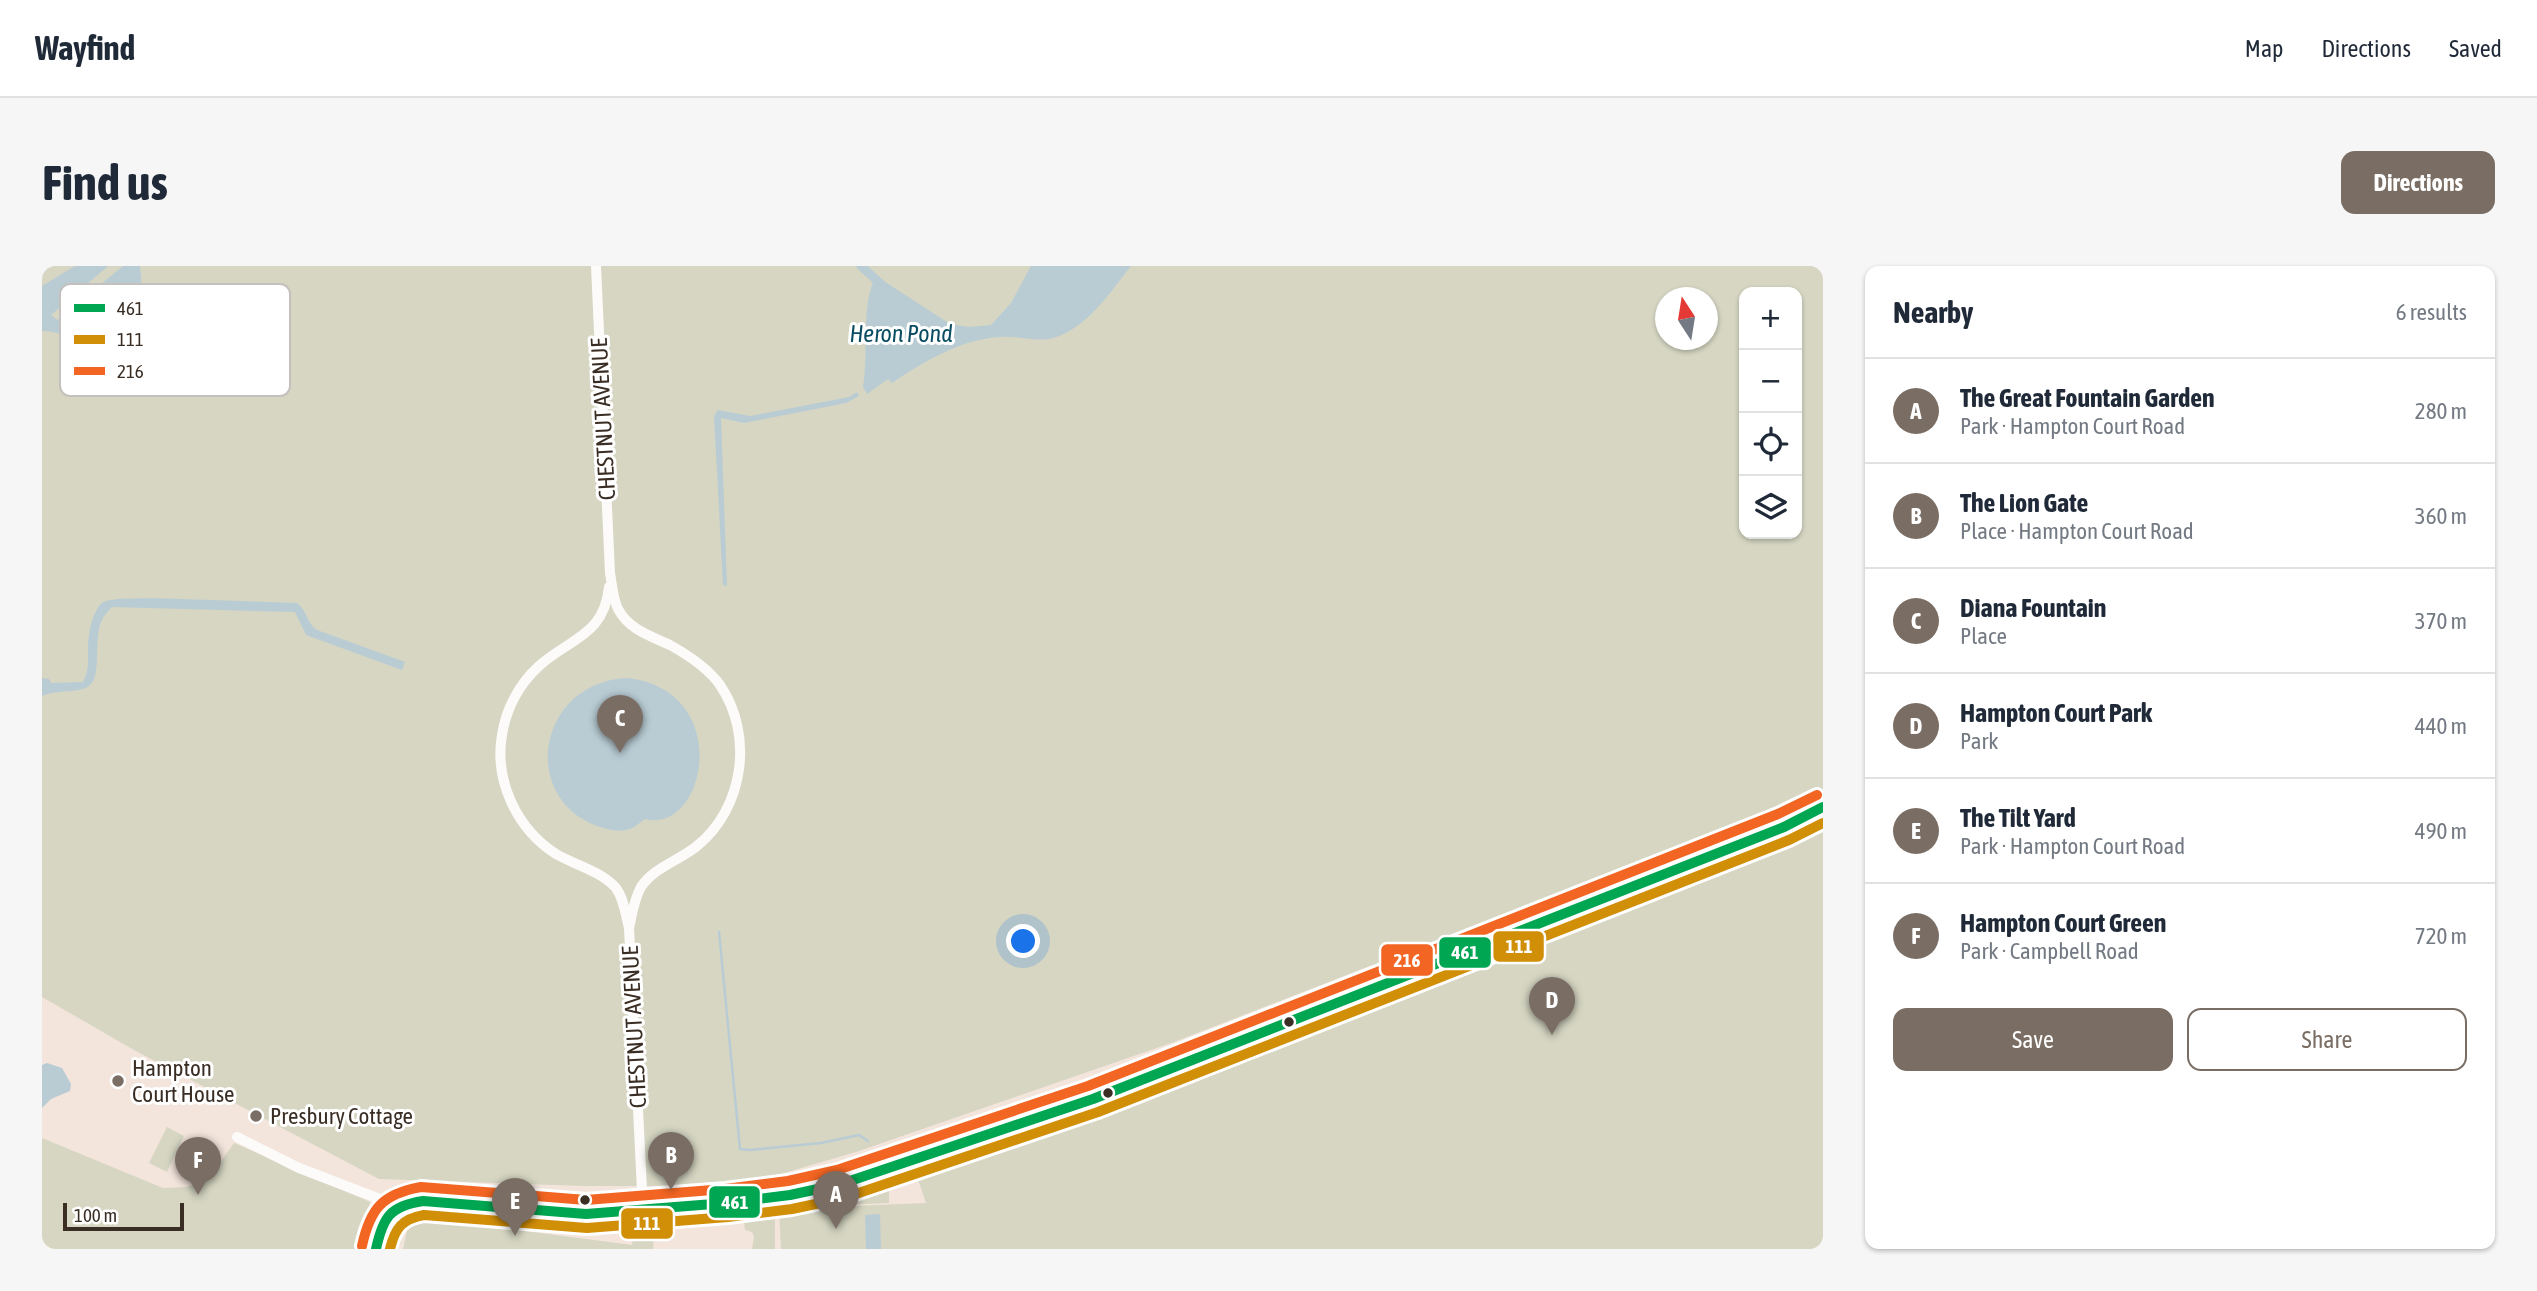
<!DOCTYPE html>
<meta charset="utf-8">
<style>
body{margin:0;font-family:"Asap Condensed",sans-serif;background:#f6f6f7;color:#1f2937}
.controls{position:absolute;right:21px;top:21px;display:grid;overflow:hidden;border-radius:14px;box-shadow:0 2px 5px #0004}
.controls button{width:63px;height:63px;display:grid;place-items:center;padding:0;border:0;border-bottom:2px solid #e0e1e3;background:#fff;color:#1f2937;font:35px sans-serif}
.compass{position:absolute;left:1613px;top:21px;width:63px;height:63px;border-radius:50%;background:#fff;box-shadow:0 2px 5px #0004;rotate:348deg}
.scale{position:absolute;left:21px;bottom:18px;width:121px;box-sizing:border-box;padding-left:7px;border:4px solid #392d24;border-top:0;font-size:19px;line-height:24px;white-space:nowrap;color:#392d24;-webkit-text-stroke:5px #fff;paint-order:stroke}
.you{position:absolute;left:982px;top:676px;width:24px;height:24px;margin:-18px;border:5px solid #fff;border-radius:50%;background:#1a73e8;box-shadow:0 0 0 10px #1a73e833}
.badge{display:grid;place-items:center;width:46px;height:46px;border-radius:50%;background:#7a6d64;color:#fff;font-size:23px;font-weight:700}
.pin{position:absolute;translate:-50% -58px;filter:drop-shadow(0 2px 4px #0008)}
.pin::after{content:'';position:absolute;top:37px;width:24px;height:21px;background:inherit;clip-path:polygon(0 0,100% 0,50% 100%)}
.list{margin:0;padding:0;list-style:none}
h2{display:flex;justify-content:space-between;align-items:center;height:91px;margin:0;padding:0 28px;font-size:30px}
h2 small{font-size:23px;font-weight:400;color:#747a83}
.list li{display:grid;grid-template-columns:46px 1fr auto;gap:21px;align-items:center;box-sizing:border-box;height:105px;padding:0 28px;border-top:2px solid #e0e1e3}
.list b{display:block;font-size:26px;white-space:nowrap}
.list p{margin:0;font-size:23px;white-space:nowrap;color:#747a83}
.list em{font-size:23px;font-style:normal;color:#747a83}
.actions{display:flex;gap:14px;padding:21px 28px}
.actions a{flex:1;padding:16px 0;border:2px solid #7a6d64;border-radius:14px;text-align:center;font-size:24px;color:#7a6d64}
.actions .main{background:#7a6d64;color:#fff}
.icon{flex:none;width:38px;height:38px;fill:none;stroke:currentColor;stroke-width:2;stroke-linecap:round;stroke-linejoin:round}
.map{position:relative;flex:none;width:1781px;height:983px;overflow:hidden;border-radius:14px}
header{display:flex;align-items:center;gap:42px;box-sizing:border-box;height:98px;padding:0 35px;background:#fff;border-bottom:2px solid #e0e1e3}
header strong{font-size:33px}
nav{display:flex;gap:38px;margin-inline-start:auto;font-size:24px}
.intro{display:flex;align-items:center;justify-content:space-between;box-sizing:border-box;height:168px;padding:0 42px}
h1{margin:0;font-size:49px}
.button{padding:18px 32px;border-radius:14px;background:#7a6d64;color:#fff;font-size:24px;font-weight:700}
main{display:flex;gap:42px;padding:0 42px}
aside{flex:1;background:#fff;border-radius:14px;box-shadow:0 2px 5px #0004}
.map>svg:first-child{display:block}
.green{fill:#d6d6c3;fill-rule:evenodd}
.water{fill:#b9ccd4;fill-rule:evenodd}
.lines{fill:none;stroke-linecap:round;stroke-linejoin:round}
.stream{stroke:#b9ccd4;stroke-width:2.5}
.canal{stroke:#b9ccd4;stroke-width:9}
.street{stroke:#fdfbfa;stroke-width:10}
.primary{stroke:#fdfbfa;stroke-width:16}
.bus-1-casing{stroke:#fff;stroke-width:16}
.bus-2-casing{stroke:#fff;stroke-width:16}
.bus-3-casing{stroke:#fff;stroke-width:16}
.bus-1{stroke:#00a651;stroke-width:10}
.bus-2{stroke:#d18e07;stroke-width:10}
.bus-3{stroke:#f26522;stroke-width:10}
.bus-dot{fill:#392d24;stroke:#fff;stroke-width:2.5}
.poi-dot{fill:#7a6d64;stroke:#fff;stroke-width:2.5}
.labels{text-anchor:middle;stroke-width:6;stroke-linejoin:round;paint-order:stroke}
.street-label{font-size:23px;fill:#392d24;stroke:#fff}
.poi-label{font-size:23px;fill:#392d24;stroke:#fff;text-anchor:start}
.water-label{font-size:24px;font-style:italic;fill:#0a4d63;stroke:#fff}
.key{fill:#fff;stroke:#c4c0bd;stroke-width:2}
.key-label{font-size:19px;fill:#392d24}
.line-badge{stroke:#fff;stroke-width:2.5}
.badge-label{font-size:19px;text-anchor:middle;font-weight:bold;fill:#fff}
</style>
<header>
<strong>Wayfind</strong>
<nav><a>Map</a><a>Directions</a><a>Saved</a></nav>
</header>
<div class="intro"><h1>Find us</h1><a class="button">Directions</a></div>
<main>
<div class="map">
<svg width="1781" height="983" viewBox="0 0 1781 983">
<rect width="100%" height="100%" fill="#f3e5dc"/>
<!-- green -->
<path class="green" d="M 0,0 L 1781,0 L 1781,527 L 1776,530 L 1772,527 L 1729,554 L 1724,546 L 1694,559 L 1696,562 L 1691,572 L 1611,605 L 1606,601 L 1602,606 L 1582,610 L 1581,616 L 1542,632 L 1524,636 L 1507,637 L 1495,642 L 1490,649 L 1460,663 L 1383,686 L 1379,695 L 1372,698 L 1364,686 L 1132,776 L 814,886 L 739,908 L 703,914 L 613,920 L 542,920 L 337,913 L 92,784 L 0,731 ZM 1702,26 L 1755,26 L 1755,268 L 1702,268 ZM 1624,32 L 1666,32 L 1666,74 L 1624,74 Z
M 1781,559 L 1781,983 L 739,983 L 737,943 L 884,937 L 873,905 L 1008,859 L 1134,810 L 1134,806 L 1184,788 L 1187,790 L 1194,787 L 1200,779 L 1219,774 L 1222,776 L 1236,771 L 1261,756 L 1309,739 L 1310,742 L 1376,717 L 1375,714 L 1407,696 L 1414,702 L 1419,699 L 1419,692 L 1435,685 L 1442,691 L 1450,688 L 1451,678 L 1475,668 L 1481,676 L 1484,674 L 1483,667 L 1491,664 L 1494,669 L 1503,666 L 1507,656 L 1533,647 L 1538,654 L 1550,650 L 1550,647 L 1567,643 L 1576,635 L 1598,625 L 1601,630 L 1694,595 L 1696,584 L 1730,572 L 1738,575 L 1740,566 L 1755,560 L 1768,565 Z
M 125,861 L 142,870 L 125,906 L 107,897 Z
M 0,872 L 121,922 L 145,921 L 167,912 L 192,877 L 328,936 L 320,983 L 0,983 Z
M 847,919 L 847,937 L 750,941 L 750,939 Z
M 733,946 L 733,983 L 710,983 L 712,971 L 710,966 L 703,964 L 701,947 Z
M 384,947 L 511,960 L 510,966 L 373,949 Z
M 368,950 L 590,979 L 591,972 L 612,971 L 611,983 L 361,983 Z
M 355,959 L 362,959 L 359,977 L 351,978 L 349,983 L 343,983 L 346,973 Z"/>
<!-- water -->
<path class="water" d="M 33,0 L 66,0 L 9,49 L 15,54 L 81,0 L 98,0 C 98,5 100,12 99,17 C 97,31 58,69 44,71 C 26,74 15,64 0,65 L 0,20 ZM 58,35 L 68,35 L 71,42 L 55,49 L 47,47 L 50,39 Z
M 989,0 L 1089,0 C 1069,25 1048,58 1017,70 C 998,78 977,69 958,71 C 919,73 881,96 850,117 L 846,113 L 825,128 L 821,121 C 827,88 818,40 834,10 L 908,58 L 927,61 L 949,59 L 969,37 Z
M 815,126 L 817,130 L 804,137 L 702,157 L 679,152 L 685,320 L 681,319 L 672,150 L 676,144 L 708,150 L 807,131 Z
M 109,332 L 255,337 C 265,344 265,358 275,364 L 363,396 L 360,404 L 264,369 L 253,346 L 70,341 C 66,345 62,349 60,354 C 51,371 60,409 48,419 C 39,428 14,423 0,430 L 0,412 L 7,413 L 9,417 L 41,416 C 47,405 46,396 46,384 C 46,371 49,347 60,337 C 68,331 99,333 109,332 Z
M 586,412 C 693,425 664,569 603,553 C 598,556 594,560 590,562 C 580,567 567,564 558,561 C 475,533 496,415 586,412 Z
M 5,797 L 20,802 L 29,818 L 28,825 L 9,833 L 0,842 L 0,799 Z
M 838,948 L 839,983 L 824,983 L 823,949 Z"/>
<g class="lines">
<!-- stream -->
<path class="stream" d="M 677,666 L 698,883 L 708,884 L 779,877 L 817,869 L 826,875"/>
<!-- canal -->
<path class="canal" d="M 819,0 L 841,20"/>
<!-- street -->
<path class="street" d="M 554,0 L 568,307 C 570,318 571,333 576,343 C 587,364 609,370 628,379 C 646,389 666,402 678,419 C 712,469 702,542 655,580 C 638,594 611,602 599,621 C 592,633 590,649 587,662
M 567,321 C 562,370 528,372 497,400 C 477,418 464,443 460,469 C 452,515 475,563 514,588 C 533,599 559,605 574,622 C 582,633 584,650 587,662 L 601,944
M 195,871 L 257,902 L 356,940"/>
<!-- primary -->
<path class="primary" d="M 334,983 C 340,951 347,939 381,935 L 544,948 L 684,937 L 748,929 L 799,918 L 1051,833 L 1742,561 L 1781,541"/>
<defs>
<path id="bus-1" d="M 334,983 C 341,951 348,940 381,935 L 544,948 L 684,937 L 748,929 L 799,918 L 1051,833 L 1742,561 L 1781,541"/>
<path id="bus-2" d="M 348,983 C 353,962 360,953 382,949 L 545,962 L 686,951 L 750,943 L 802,932 L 1056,846 L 1747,574 L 1781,557"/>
<path id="bus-3" d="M 320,980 C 328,943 340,928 379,921 L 544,934 L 683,923 L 746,915 L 795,904 L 1046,820 L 1736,548 L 1775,529"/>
</defs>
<!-- bus-1 casing -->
<use href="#bus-1" class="bus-1-casing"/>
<!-- bus-2 casing -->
<use href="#bus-2" class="bus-2-casing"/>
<!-- bus-3 casing -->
<use href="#bus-3" class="bus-3-casing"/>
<!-- bus-1 -->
<use href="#bus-1" class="bus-1"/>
<!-- bus-2 -->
<use href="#bus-2" class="bus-2"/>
<!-- bus-3 -->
<use href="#bus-3" class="bus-3"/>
</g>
<!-- markers -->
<g class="bus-dot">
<circle cx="1247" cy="756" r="6"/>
<circle cx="1066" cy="827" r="6"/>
<circle cx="543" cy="934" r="6"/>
</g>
<g class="poi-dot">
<circle cx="76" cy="815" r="7"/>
<circle cx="214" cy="850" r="7"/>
</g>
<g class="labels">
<!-- street labels -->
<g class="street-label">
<text transform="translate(561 153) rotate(-93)" y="8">CHESTNUT AVENUE</text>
<text transform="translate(592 761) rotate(-93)" y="8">CHESTNUT AVENUE</text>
</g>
<!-- poi labels -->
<g class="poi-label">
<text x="90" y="810">Hampton<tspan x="90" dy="26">Court House</tspan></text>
<text x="228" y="858">Presbury Cottage</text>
</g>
<!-- water labels -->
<g class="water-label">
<text x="859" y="76">Heron Pond</text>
</g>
</g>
<!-- legend -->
<rect x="18" y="18" width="230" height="112" rx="10" class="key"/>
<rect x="32" y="38" width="31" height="8" fill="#00a651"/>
<rect x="32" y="69" width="31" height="9" fill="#d18e07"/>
<rect x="32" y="101" width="31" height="8" fill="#f26522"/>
<g class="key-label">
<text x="75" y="49">461</text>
<text x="75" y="80">111</text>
<text x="75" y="112">216</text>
</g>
<g class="line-badge">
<rect x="1450" y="664" width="53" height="33" rx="7" fill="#d18e07"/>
<rect x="1396" y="670" width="54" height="33" rx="7" fill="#00a651"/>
<rect x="1338" y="677" width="54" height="34" rx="7" fill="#f26522"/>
<rect x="666" y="919" width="53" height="34" rx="7" fill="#00a651"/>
<rect x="578" y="941" width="54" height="33" rx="7" fill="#d18e07"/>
</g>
<g class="badge-label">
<text x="1477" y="687">111</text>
<text x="1423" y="693">461</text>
<text x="1365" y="701">216</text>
<text x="693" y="943">461</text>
<text x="605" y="964">111</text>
</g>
</svg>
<div class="controls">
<button>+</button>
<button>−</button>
<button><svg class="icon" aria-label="locate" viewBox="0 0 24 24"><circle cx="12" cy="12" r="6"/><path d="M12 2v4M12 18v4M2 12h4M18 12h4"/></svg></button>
<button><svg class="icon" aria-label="layers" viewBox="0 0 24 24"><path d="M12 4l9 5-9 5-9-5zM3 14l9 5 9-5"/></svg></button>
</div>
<svg class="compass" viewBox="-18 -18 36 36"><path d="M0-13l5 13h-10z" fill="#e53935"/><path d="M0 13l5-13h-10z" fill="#747a83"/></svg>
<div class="scale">100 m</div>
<div class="you"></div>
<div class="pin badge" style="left:794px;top:963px">A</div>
<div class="pin badge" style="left:629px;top:924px">B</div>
<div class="pin badge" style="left:578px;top:487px">C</div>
<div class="pin badge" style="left:1510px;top:769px">D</div>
<div class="pin badge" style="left:473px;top:970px">E</div>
<div class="pin badge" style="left:156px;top:929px">F</div>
</div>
<aside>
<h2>Nearby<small>6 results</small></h2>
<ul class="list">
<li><span class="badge">A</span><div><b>The Great Fountain Garden</b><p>Park · Hampton Court Road</p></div><em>280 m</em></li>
<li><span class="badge">B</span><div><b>The Lion Gate</b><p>Place · Hampton Court Road</p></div><em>360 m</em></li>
<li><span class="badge">C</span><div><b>Diana Fountain</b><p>Place</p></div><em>370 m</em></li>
<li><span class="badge">D</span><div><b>Hampton Court Park</b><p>Park</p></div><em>440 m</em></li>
<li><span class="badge">E</span><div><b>The Tilt Yard</b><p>Park · Hampton Court Road</p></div><em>490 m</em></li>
<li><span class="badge">F</span><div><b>Hampton Court Green</b><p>Park · Campbell Road</p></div><em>720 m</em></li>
</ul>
<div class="actions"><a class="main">Save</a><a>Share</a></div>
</aside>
</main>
